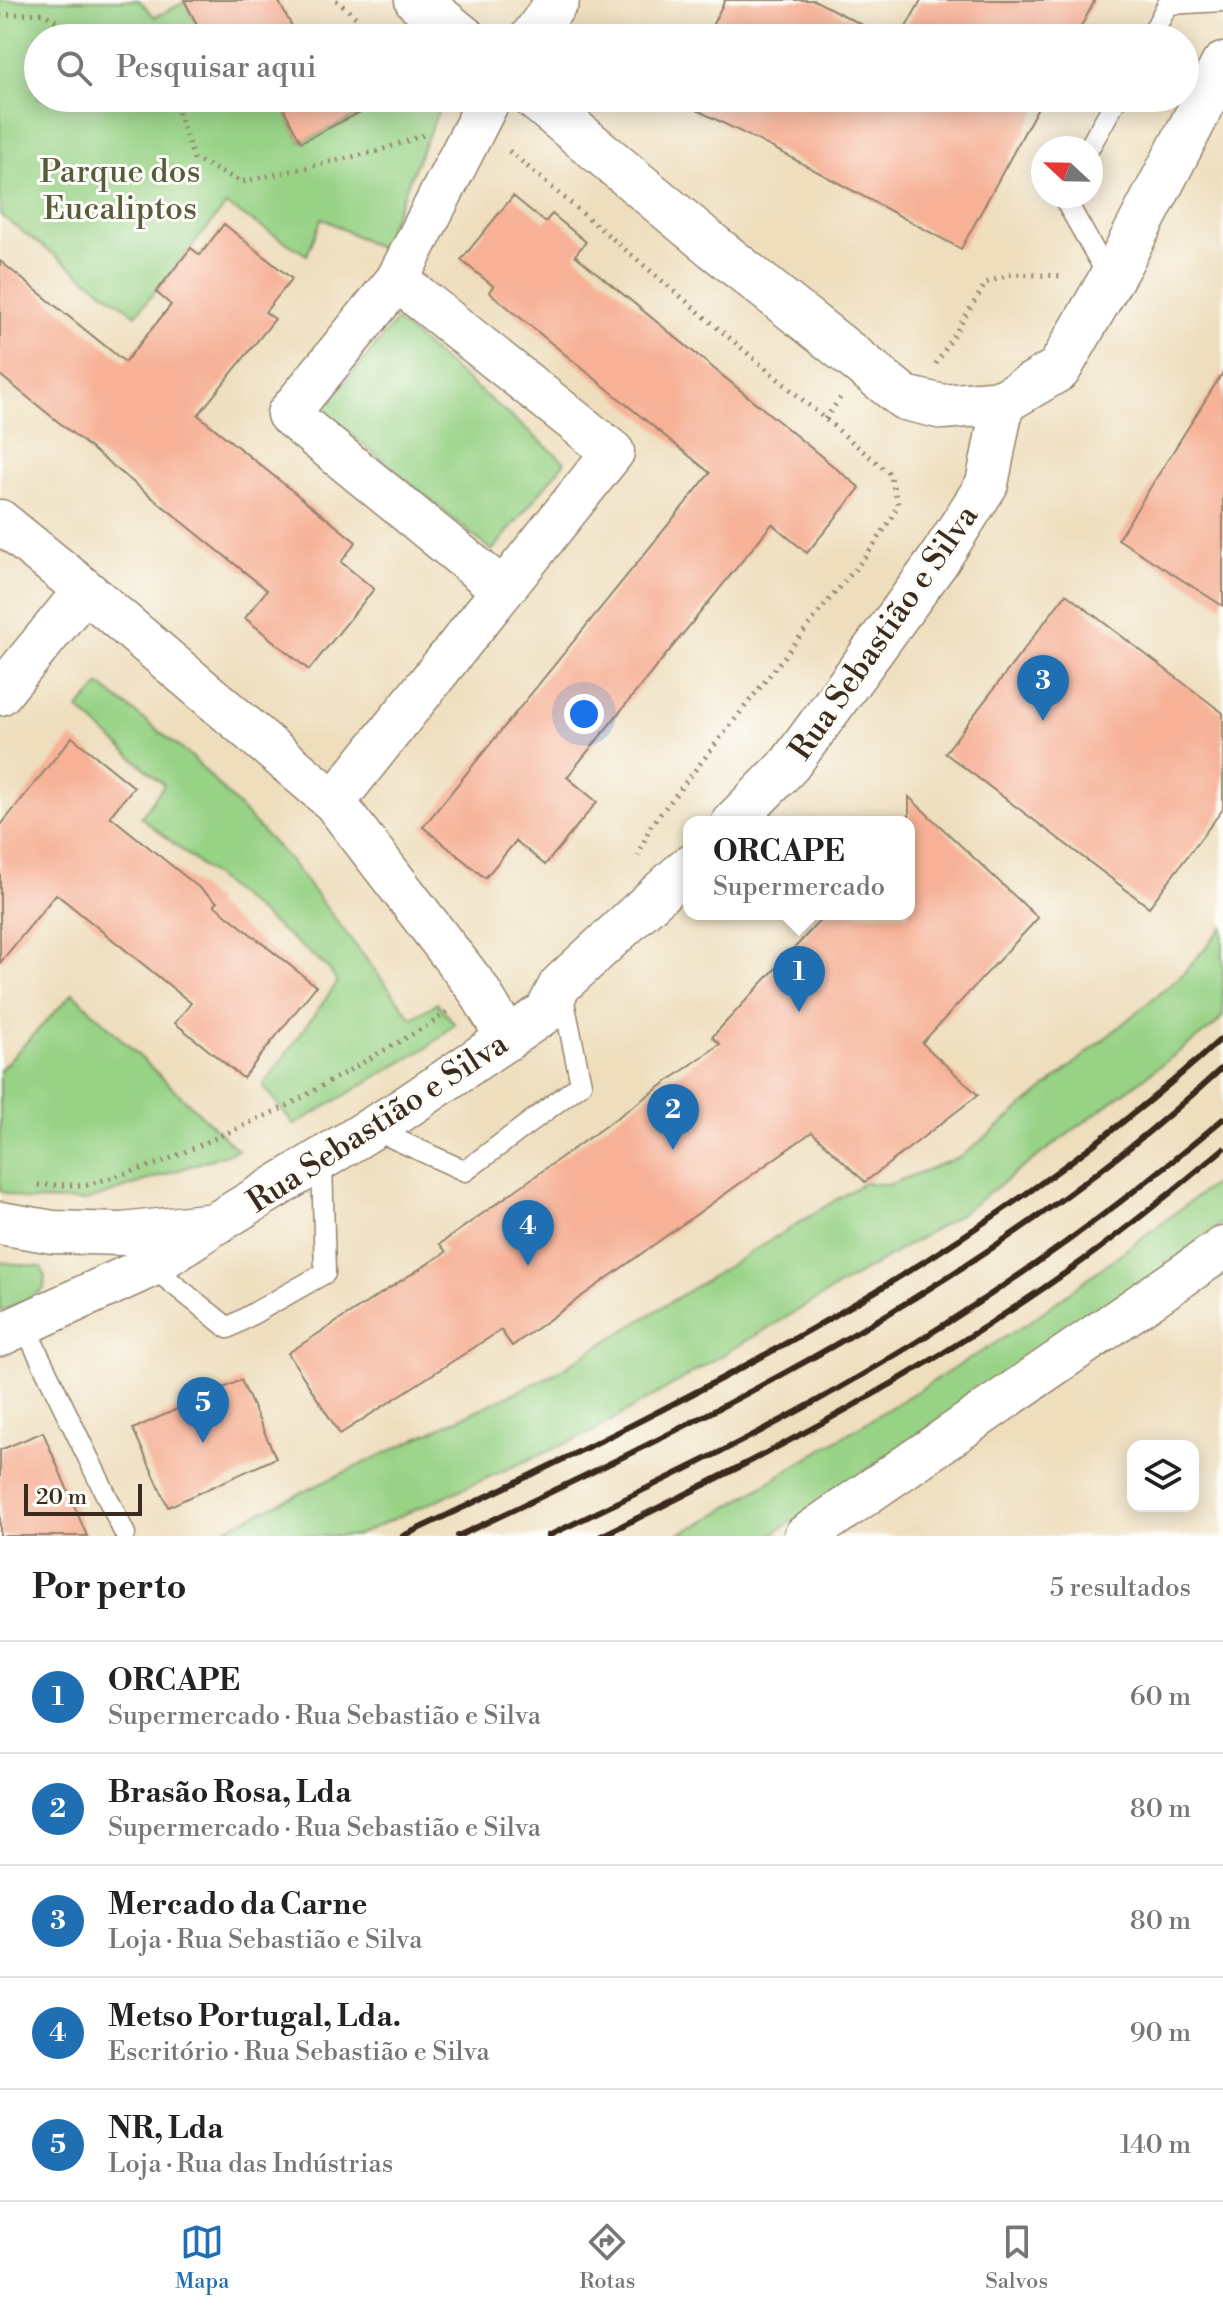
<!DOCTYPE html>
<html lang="pt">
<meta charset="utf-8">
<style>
body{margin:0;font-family:"Libre Bodoni",serif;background:#f6f6f6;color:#222}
.controls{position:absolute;right:24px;bottom:24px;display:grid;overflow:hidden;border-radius:16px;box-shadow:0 4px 20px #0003}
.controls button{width:72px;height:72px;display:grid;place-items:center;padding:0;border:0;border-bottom:2px solid #e0e0e0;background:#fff;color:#222;font:40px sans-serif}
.compass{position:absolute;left:1031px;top:136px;width:72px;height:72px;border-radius:50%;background:#fff;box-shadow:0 4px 20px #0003;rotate:292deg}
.scale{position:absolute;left:24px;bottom:20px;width:118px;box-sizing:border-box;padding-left:8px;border:4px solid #3b2a1e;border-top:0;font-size:22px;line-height:28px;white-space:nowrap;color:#3b2a1e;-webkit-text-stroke:6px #fdfcf7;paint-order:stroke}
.you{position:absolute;left:584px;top:714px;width:28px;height:28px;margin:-20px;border:6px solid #fff;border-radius:50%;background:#1a73e8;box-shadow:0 0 0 12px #1a73e833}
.badge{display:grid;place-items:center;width:52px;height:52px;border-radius:50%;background:#1f6fb2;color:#fff;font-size:26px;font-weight:700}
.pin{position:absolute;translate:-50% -66px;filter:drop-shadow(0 2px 4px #0008)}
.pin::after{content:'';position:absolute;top:42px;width:28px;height:24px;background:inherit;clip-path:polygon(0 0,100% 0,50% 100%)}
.popup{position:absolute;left:683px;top:816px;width:232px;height:104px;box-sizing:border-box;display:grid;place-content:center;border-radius:16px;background:#fff;filter:drop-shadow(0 2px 6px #0005);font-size:26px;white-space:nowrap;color:#767676}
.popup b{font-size:30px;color:#222}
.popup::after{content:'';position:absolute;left:50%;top:100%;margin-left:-16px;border:16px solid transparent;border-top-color:#fff}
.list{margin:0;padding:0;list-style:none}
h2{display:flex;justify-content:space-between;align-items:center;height:104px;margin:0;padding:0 32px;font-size:34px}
h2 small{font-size:26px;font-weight:400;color:#767676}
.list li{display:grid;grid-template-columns:52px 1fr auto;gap:24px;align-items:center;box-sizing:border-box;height:112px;padding:0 32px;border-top:2px solid #e0e0e0}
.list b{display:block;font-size:30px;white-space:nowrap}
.list p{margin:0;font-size:26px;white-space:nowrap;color:#767676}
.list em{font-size:26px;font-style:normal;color:#767676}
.icon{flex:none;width:44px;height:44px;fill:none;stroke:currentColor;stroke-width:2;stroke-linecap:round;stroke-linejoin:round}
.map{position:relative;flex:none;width:1223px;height:1536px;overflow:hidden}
.search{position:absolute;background:#fff;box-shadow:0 4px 20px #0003;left:24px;right:24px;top:24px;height:88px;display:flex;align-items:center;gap:20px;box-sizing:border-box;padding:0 28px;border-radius:44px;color:#767676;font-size:30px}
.sheet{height:664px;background:#fff}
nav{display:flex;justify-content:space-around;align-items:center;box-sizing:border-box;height:112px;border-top:2px solid #e0e0e0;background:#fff;font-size:22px;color:#767676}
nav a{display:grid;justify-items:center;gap:4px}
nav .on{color:#1f6fb2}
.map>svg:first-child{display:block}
.green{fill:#97d285;stroke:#697e52;stroke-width:2}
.building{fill:#f6b196}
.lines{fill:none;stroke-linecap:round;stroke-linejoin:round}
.service-casing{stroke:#94846e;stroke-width:23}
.minor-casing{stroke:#94846e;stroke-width:45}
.tertiary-casing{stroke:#94846e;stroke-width:47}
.path{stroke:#94846e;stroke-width:5;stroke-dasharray:2 6;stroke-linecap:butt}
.service{stroke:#fff;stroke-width:20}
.minor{stroke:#fff;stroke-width:42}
.tertiary{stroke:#fff;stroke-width:44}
.rail{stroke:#3b2a1e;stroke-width:6}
.labels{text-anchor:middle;stroke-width:6;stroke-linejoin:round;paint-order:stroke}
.park-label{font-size:32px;fill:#575c3d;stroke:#fdfcf7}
.street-label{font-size:32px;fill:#3b2a1e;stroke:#fdfcf7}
</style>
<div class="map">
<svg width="1223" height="1536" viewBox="0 0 1223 1536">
<rect width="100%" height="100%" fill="#fdfcf7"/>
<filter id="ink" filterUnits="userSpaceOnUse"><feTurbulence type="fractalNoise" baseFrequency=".0125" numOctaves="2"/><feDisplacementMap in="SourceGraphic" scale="16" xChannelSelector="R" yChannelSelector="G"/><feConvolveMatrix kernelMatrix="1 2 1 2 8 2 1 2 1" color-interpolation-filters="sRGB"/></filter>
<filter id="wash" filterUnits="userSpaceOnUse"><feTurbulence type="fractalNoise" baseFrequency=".006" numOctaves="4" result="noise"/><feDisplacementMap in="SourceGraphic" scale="32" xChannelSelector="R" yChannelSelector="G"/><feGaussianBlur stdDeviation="1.8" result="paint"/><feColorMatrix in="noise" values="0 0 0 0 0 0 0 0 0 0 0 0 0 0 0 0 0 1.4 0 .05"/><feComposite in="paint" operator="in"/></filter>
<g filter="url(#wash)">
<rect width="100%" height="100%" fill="#eedebd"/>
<!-- green -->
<path class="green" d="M 0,0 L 139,0 L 155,17 L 185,2 L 204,38 L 38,38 L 38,98 L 278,98 L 301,142 L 388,101 L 388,98 L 444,98 L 380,249 L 322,218 L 307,255 L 226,205 L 136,315 L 0,215 Z
M 396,321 L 565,462 L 492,551 L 322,410 Z
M 100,685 L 193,758 L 289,860 L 412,1018 L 437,1003 L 455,1024 L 428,1047 L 294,1125 L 263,1086 L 337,983 L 329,969 L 141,817 L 164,785 L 78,709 Z
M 1223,927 L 1223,1016 L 1215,1025 L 959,1215 L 594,1431 L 355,1536 L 209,1536 L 550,1376 L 865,1182 L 888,1185 L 957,1158 L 971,1149 L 1183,974 Z
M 73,993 L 238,1150 L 86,1201 L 27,1200 L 0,1191 L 0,1070 Z
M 1223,1177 L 1223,1222 L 1157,1273 L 770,1536 L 674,1536 L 702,1523 L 1028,1323 Z
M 0,1262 L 41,1267 L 45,1276 L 44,1289 L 24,1302 L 0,1311 Z"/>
<g id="blocks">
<!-- building -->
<path class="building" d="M 184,0 L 278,0 L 298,38 L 204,38 Z
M 725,0 L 814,0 L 888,38 L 706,38 Z
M 921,0 L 1095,0 L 1075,38 L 900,38 Z
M 278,98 L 389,98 L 301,142 Z
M 673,98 L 1043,98 L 961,249 L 777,150 Z
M 513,196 L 545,222 L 552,214 L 586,242 L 575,255 L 860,488 L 807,553 L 772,524 L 567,777 L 597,802 L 545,865 L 516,841 L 485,878 L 423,827 L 710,473 L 489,292 L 493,286 L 461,260 Z
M 224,224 L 292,279 L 265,312 L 275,319 L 198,415 L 356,542 L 341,562 L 374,589 L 309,670 L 245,618 L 267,590 L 0,375 L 0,261 L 125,362 L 171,305 L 156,292 L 191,248 L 200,255 Z
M 1223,372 L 1223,606 L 1118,539 Z
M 1066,594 L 1223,713 L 1223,809 L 1149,907 L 945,753 Z
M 72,737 L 134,787 L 110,816 L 217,902 L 214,905 L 316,986 L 243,1078 L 175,1023 L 191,1003 L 56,894 L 0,963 L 0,826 Z
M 909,797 L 1038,918 L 922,1043 L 978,1095 L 865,1182 L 812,1132 L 512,1346 L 501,1330 L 340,1434 L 288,1353 L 446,1252 L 440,1244 L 720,1044 L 712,1037 L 826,914 L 909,914 Z
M 241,1380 L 276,1458 L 168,1507 L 133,1429 Z
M 43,1432 L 87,1536 L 0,1536 L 0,1450 Z"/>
</g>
</g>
<g filter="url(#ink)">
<use href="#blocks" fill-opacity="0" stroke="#94846e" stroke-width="2"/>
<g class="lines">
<defs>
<path id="service" d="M 1150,38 L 1168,4 L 1223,1
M 1089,148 L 1117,98
M 1063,196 L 1110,279
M 373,1129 L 465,1171 L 581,1084 L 562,992
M 151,1266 L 228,1328 L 325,1273 L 322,1161
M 24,1325 L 125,1534"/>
<path id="minor" d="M 531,38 L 558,0
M 397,280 L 490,98
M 0,521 L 85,590 L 0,694
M 85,590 L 334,802 L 478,989 L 508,1039
M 334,802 L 613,452 L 397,280 L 288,414 L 503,590
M 733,822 L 790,764 L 938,561 L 987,484 L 1003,402
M 0,1223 L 53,1232 L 122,1234 L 215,1224 L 402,1110 L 546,1012 L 560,985 L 689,866
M 0,1335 L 151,1266 L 208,1228
M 805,1536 L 1223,1248"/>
<path id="tertiary" d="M 417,0 L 464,38
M 535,98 L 714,247 L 905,398 L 943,407 L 1003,402 L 1059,369 L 1120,263 L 1223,65"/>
</defs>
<!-- service casing -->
<use href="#service" class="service-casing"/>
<!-- minor casing -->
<use href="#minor" class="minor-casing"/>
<!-- tertiary casing -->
<use href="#tertiary" class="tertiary-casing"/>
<!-- path -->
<path class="path" d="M 336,0 L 379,38
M 0,15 L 43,13 L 84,38
M 154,98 L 174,101 L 194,159 L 242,182 L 378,151 L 424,135
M 509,151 L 890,474 L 898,504 C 877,550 842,582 812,621 C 758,690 704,759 650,827 L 638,856
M 936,364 L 986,283 L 1012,274 L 1064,276
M 825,419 L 841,397
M 38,1185 L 87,1185 L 160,1163 L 287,1106 L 430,1024 L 447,1012"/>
<!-- service -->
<use href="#service" class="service"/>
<!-- minor -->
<use href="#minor" class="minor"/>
<!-- tertiary -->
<use href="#tertiary" class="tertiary"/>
<!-- rail -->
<path class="rail" d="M 403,1536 C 694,1399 984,1255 1223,1037
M 458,1536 C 729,1409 1001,1273 1223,1067
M 548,1536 C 656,1484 764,1433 867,1372 C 993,1298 1111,1214 1223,1119
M 601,1536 C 768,1455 934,1368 1085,1259 C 1133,1224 1178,1187 1223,1149"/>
</g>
</g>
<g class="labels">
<!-- park labels -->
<g class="park-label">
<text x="120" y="182">Parque dos<tspan x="120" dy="37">Eucaliptos</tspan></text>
</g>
<!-- street labels -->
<g class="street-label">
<text transform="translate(883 632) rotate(-55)" y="11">Rua Sebastião e Silva</text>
<text transform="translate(377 1122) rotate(-33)" y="11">Rua Sebastião e Silva</text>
</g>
</g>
</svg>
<div class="controls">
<button><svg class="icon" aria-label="layers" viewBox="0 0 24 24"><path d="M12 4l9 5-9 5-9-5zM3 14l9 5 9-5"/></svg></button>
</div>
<svg class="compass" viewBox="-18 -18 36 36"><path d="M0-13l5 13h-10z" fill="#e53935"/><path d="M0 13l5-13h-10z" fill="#767676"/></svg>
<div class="scale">20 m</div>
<div class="you"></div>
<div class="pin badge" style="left:799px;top:1012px">1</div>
<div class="popup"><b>ORCAPE</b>Supermercado</div>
<div class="pin badge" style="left:673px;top:1150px">2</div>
<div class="pin badge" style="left:1043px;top:721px">3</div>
<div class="pin badge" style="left:528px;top:1266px">4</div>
<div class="pin badge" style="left:203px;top:1443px">5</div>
<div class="search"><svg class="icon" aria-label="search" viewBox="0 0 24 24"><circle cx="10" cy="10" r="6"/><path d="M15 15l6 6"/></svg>Pesquisar aqui</div>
</div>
<section class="sheet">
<h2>Por perto<small>5 resultados</small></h2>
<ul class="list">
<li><span class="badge">1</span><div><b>ORCAPE</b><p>Supermercado · Rua Sebastião e Silva</p></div><em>60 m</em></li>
<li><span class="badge">2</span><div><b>Brasão Rosa, Lda</b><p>Supermercado · Rua Sebastião e Silva</p></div><em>80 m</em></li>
<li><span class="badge">3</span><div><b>Mercado da Carne</b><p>Loja · Rua Sebastião e Silva</p></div><em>80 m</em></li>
<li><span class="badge">4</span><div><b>Metso Portugal, Lda.</b><p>Escritório · Rua Sebastião e Silva</p></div><em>90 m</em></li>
<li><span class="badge">5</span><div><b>NR, Lda</b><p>Loja · Rua das Indústrias</p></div><em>140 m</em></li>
</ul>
</section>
<nav>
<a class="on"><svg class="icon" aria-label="map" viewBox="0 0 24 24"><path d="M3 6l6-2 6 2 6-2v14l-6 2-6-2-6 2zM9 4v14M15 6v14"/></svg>Mapa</a>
<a><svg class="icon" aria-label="directions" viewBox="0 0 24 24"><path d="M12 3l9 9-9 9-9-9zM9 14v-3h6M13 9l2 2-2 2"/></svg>Rotas</a>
<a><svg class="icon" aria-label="saved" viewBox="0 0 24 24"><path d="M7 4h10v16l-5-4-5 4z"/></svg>Salvos</a>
</nav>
